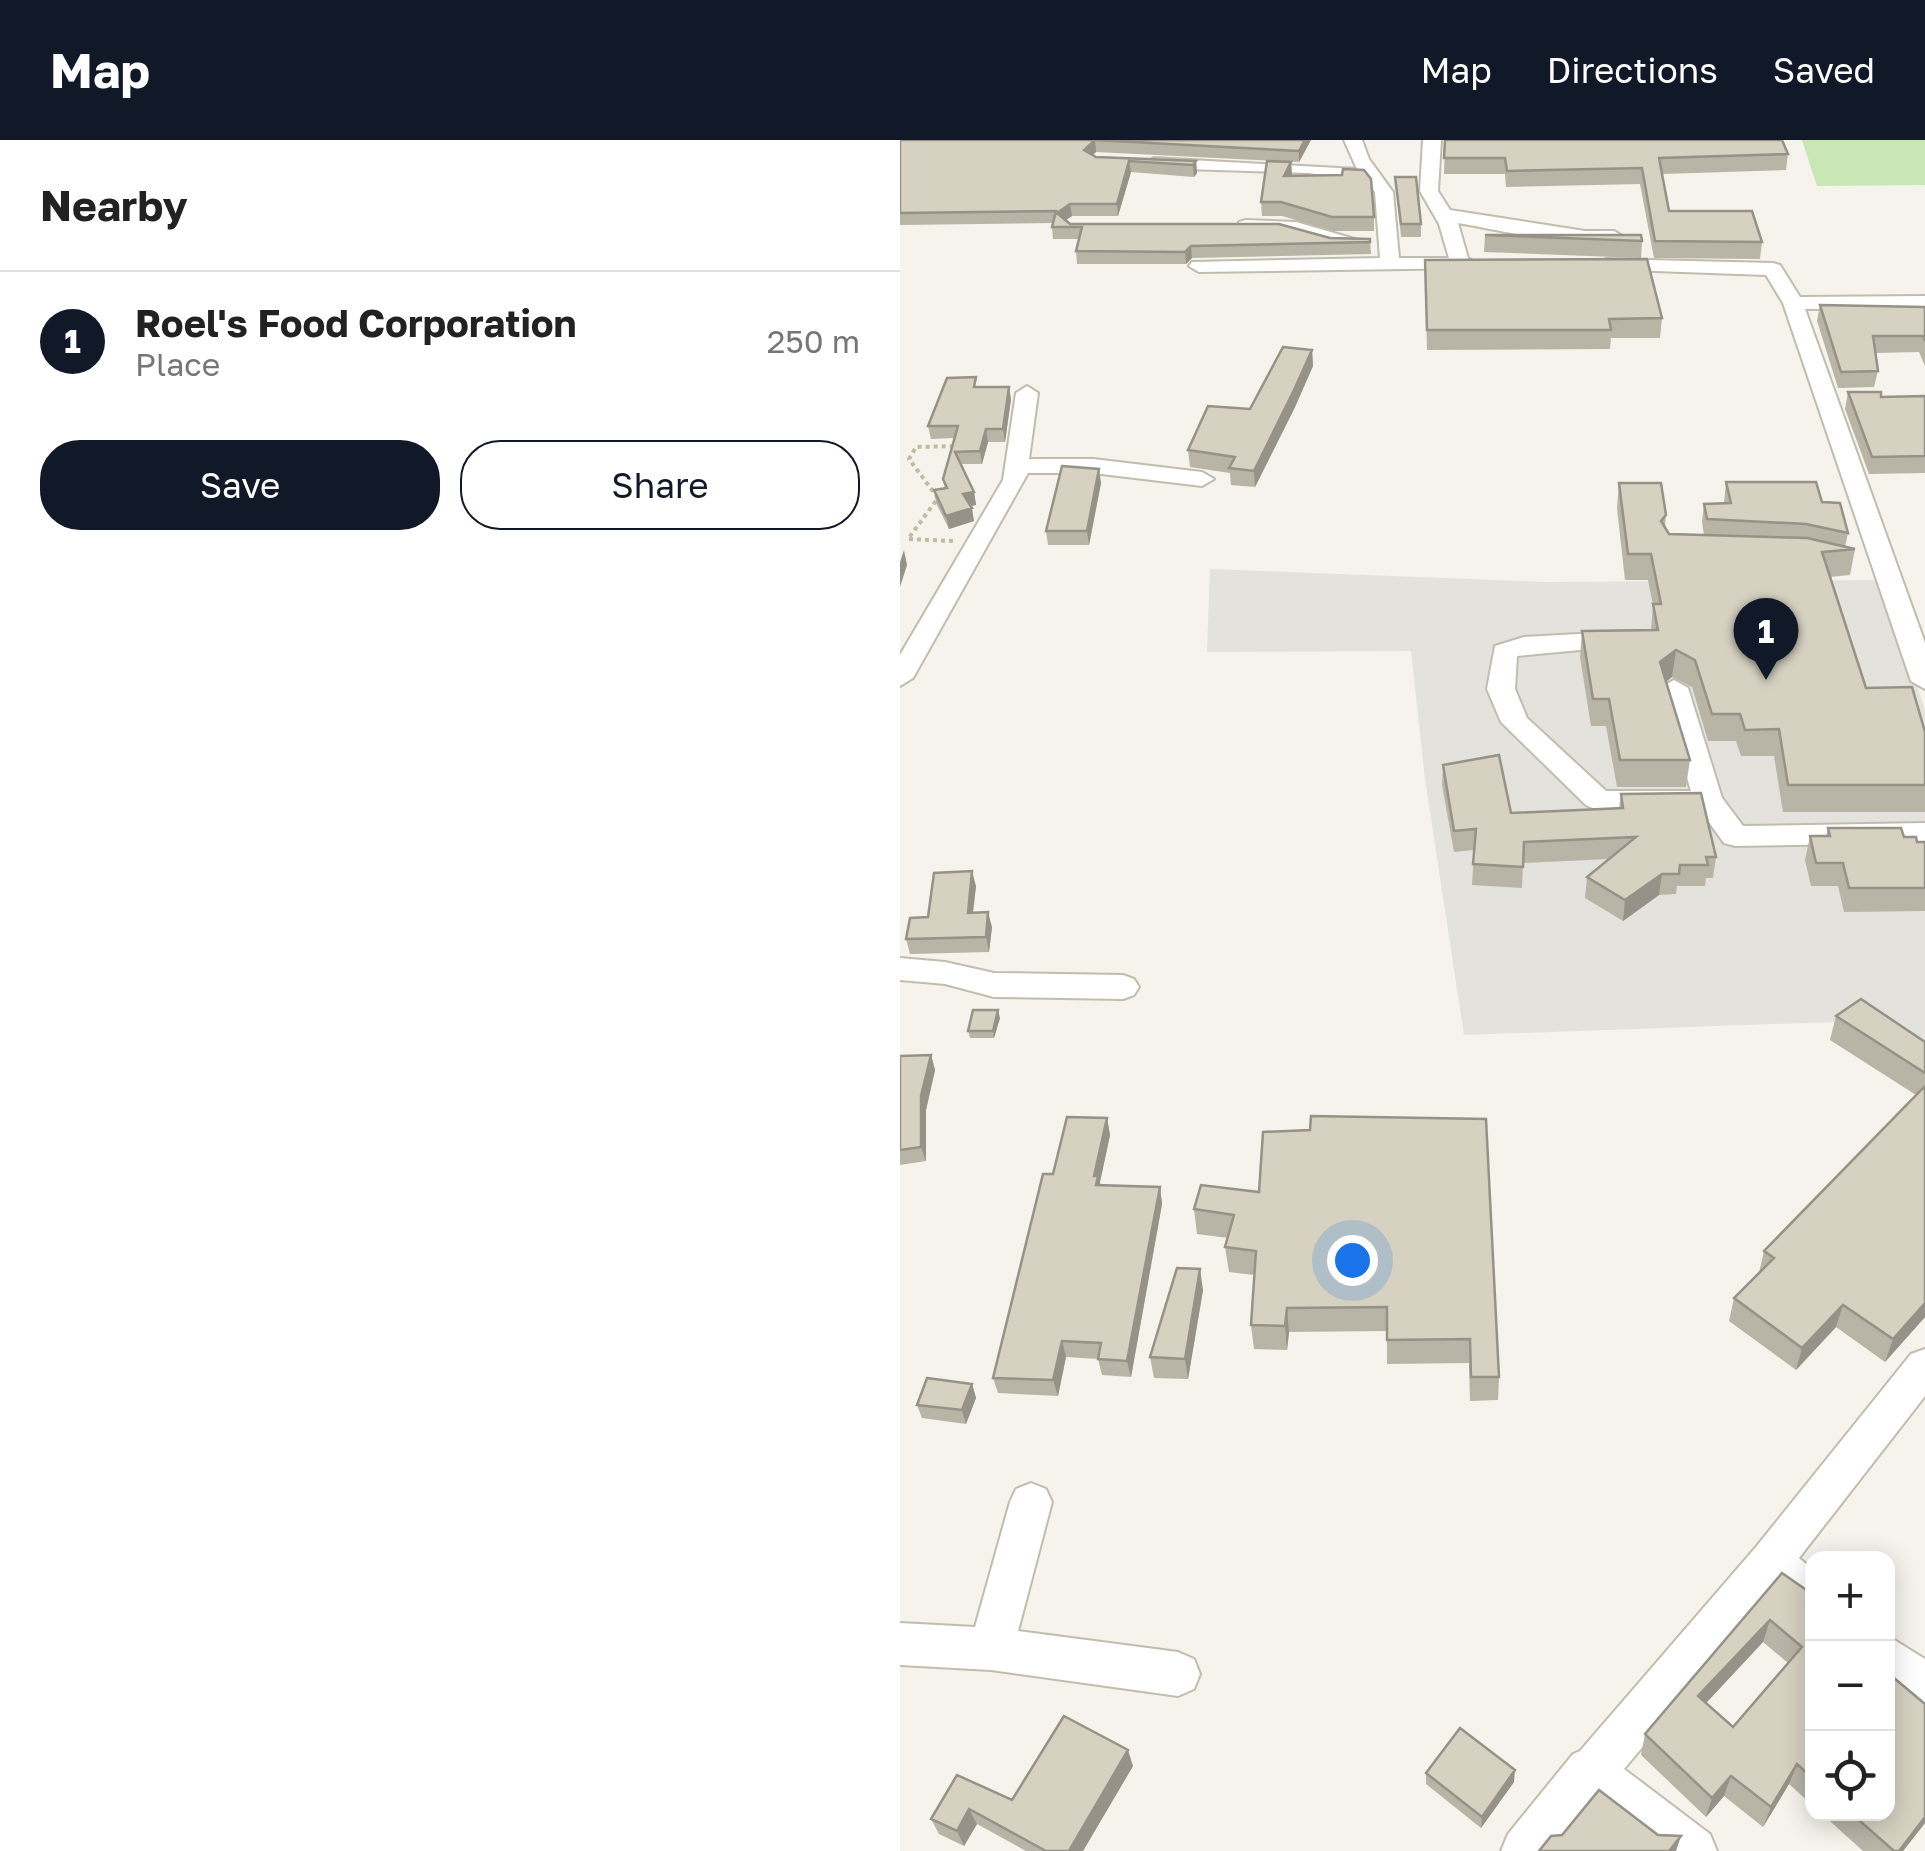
<!DOCTYPE html>
<meta charset="utf-8">
<style>
body{margin:0;font-family:"Golos Text",sans-serif;background:#f6f6f6;color:#222}
.controls{position:absolute;right:30px;bottom:30px;display:grid;overflow:hidden;border-radius:20px;box-shadow:0 5px 25px #0003}
.controls button{width:90px;height:90px;display:grid;place-items:center;padding:0;border:0;border-bottom:2px solid #e0e0e0;background:#fff;color:#222;font:50px sans-serif}
.you{position:absolute;left:452px;top:1120px;width:35px;height:35px;margin:-25px;border:8px solid #fff;border-radius:50%;background:#1a73e8;box-shadow:0 0 0 15px #1a73e833}
.badge{display:grid;place-items:center;width:65px;height:65px;border-radius:50%;background:#111827;color:#fff;font-size:32px;font-weight:700}
.pin{position:absolute;translate:-50% -82px;filter:drop-shadow(0 2px 5px #0008)}
.pin::after{content:'';position:absolute;top:52px;width:35px;height:30px;background:inherit;clip-path:polygon(0 0,100% 0,50% 100%)}
.list{margin:0;padding:0;list-style:none}
h2{display:flex;justify-content:space-between;align-items:center;height:130px;margin:0;padding:0 40px;font-size:42px}
h2 small{font-size:32px;font-weight:400;color:#767676}
.list li{display:grid;grid-template-columns:65px 1fr auto;gap:30px;align-items:center;box-sizing:border-box;height:140px;padding:0 40px;border-top:2px solid #e0e0e0}
.list b{display:block;font-size:38px;white-space:nowrap}
.list p{margin:0;font-size:32px;white-space:nowrap;color:#767676}
.list em{font-size:32px;font-style:normal;color:#767676}
.actions{display:flex;gap:20px;padding:30px 40px}
.actions a{flex:1;padding:22px 0;border:2px solid #111827;border-radius:40px;text-align:center;font-size:35px;color:#111827}
.actions .main{background:#111827;color:#fff}
.icon{flex:none;width:55px;height:55px;fill:none;stroke:currentColor;stroke-width:2;stroke-linecap:round;stroke-linejoin:round}
.map{position:relative;flex:none;width:1025px;height:1711px;overflow:hidden}
header{display:flex;align-items:center;gap:60px;box-sizing:border-box;height:140px;padding:0 50px;background:#111827;color:#fff}
header strong{font-size:48px}
nav{display:flex;gap:55px;margin-inline-start:auto;font-size:35px}
main{display:flex}
aside{flex:1;background:#fff}
.map>svg:first-child{display:block}
.industrial{fill:#e4e2dc}
.green{fill:#c8e6b6}
.lines{fill:none;stroke-linecap:round;stroke-linejoin:round}
.minor-casing{stroke:#c0bdad;stroke-width:4}
.path{stroke:#c1bb9f;stroke-width:4;stroke-dasharray:4 4;stroke-linecap:butt}
.minor{fill:#fff;fill-rule:evenodd}
.wall{fill:#b8b4a6;fill-rule:evenodd}
.shaded-wall{fill:#969287}
.building{fill:#d6d1c1;stroke:#969287;stroke-width:2.5;fill-rule:evenodd}
</style>
<header>
<strong>Map</strong>
<nav><a>Map</a><a>Directions</a><a>Saved</a></nav>
</header>
<main>
<aside>
<h2>Nearby<small></small></h2>
<ul class="list">
<li><span class="badge">1</span><div><b>Roel's Food Corporation</b><p>Place</p></div><em>250 m</em></li>
</ul>
<div class="actions"><a class="main">Save</a><a>Share</a></div>
</aside>
<div class="map">
<svg width="1025" height="1711" viewBox="0 0 1025 1711">
<rect width="100%" height="100%" fill="#f5f3eb"/>
<!-- industrial -->
<path class="industrial" d="M 310,429 L 644,442 L 984,440 L 1025,571 L 1025,925 L 961,881 L 564,895 L 525,639 L 511,511 L 307,512 Z"/>
<!-- green -->
<path class="green" d="M 902,0 L 1025,0 L 1025,45 L 917,46 Z"/>
<g class="lines">
<defs>
<path id="minor" d="M 444,0 L 462,0 L 469,19 L 493,52 L 499,118 L 549,118 L 539,84 L 520,51 L 523,0 L 541,0 L 538,51 L 550,70 L 685,91 L 714,91 L 724,97 C 702,115 590,88 558,83 L 568,118 L 577,124 L 574,128 L 299,132 L 289,126 L 292,122 L 480,118 L 475,52 L 466,41 L 408,33 L 254,28 L 245,23 L 254,18 L 457,29 Z
M 346,80 L 396,82 L 465,102 C 443,120 412,96 388,93 C 372,92 355,94 339,90 L 339,82 Z
M 706,119 L 873,123 L 880,125 L 900,157 L 1025,156 L 1025,168 L 905,169 L 1025,503 L 1025,549 L 1011,541 L 883,163 L 866,135 L 699,129 L 696,125 Z
M 127,246 L 138,253 L 129,319 L 193,319 L 302,332 L 314,339 L 302,346 L 193,333 L 128,333 L 13,538 L 0,546 L 0,515 L 103,340 L 116,253 Z
M 714,492 L 727,500 L 723,506 L 617,516 L 615,549 L 627,578 L 706,651 L 791,651 L 760,548 L 774,540 L 788,548 L 822,658 L 843,686 L 1025,683 L 1025,703 L 835,706 L 824,703 L 800,670 L 699,671 L 686,665 L 601,582 L 587,549 L 595,506 L 624,497 Z
M 0,818 L 45,822 L 94,833 L 223,835 L 234,839 L 239,847 L 234,855 L 223,859 L 94,857 L 45,844 L 0,840 Z
M 1025,1209 L 1025,1256 L 899,1418 L 912,1429 L 912,1475 L 897,1469 L 874,1450 L 724,1629 L 810,1694 L 817,1711 L 755,1711 L 695,1664 L 656,1711 L 601,1711 L 608,1694 L 673,1614 L 680,1611 L 856,1407 L 1011,1214 Z
M 131,1343 L 146,1349 L 152,1362 L 118,1491 L 278,1512 L 294,1519 L 300,1534 L 294,1549 L 278,1556 L 91,1530 L 0,1525 L 0,1483 L 75,1487 L 110,1362 L 116,1349 Z
M 988,1496 L 1025,1519 L 1025,1569 L 988,1545 Z"/>
</defs>
<!-- minor casing -->
<use href="#minor" class="minor-casing"/>
<!-- path -->
<path class="path" d="M 53,401 L 8,399 L 38,358 L 9,319 L 16,307 L 59,306"/>
<!-- minor -->
<use href="#minor" class="minor"/>
</g>
<!-- wall -->
<path class="wall" d="M 0,0 L 411,0 L 399,22 L 196,12 L 193,15 L 196,17 L 296,21 L 297,33 L 294,37 L 231,32 L 218,76 L 172,76 L 166,80 L 170,84 L 430,98 L 470,99 L 471,114 L 292,118 L 286,124 L 177,124 L 176,111 L 179,99 L 153,99 L 152,87 L 153,83 L 0,85 Z
M 545,0 L 888,14 L 886,30 L 762,34 L 769,71 L 862,102 L 860,119 L 754,118 L 740,44 L 606,47 L 605,34 L 544,34 Z
M 391,22 L 392,35 L 442,35 L 474,77 L 474,91 L 433,91 L 382,76 L 362,76 L 361,62 Z
M 495,37 L 521,84 L 521,97 L 501,97 Z
M 585,95 L 742,101 L 741,118 L 584,112 Z
M 525,120 L 762,178 L 760,198 L 711,198 L 710,209 L 527,210 Z
M 920,165 L 1025,167 L 1025,226 L 1019,212 L 975,213 L 978,231 L 974,247 L 938,248 L 917,181 Z
M 412,210 L 413,226 L 395,267 L 355,347 L 331,345 L 330,333 L 290,327 L 288,310 L 350,269 Z
M 78,247 L 111,259 L 105,302 L 88,302 L 82,324 L 61,324 L 74,352 L 76,365 L 70,366 L 74,381 L 49,389 L 36,363 L 34,350 L 45,348 L 43,339 L 54,298 L 31,299 L 28,286 Z
M 948,252 L 981,257 L 1025,256 L 1025,333 L 969,334 L 945,269 Z
M 826,342 L 922,362 L 948,393 L 945,407 L 955,409 L 950,435 L 930,437 L 966,548 L 1025,592 L 1025,672 L 883,672 L 874,616 L 841,616 L 836,601 L 808,601 L 792,547 L 772,537 L 766,542 L 790,620 L 786,647 L 717,647 L 706,586 L 691,586 L 680,517 L 682,491 L 751,490 L 753,465 L 748,440 L 725,440 L 717,368 L 719,343 L 766,375 L 765,387 L 769,394 L 804,395 L 802,382 L 804,364 L 824,363 Z
M 201,343 L 189,405 L 148,405 L 146,391 Z
M 543,625 L 611,673 L 719,668 L 721,654 L 816,717 L 813,738 L 806,738 L 805,746 L 777,746 L 776,754 L 759,755 L 723,781 L 685,758 L 687,737 L 709,719 L 623,723 L 622,748 L 572,745 L 574,710 L 554,712 L 542,645 Z
M 928,688 L 1004,697 L 1017,702 L 1025,702 L 1025,771 L 944,772 L 938,746 L 911,746 L 905,720 L 910,696 L 926,696 Z
M 76,746 L 73,773 L 92,787 L 89,812 L 10,814 L 6,799 L 28,777 Z
M 936,876 L 1025,902 L 1025,1177 L 985,1222 L 936,1187 L 896,1230 L 829,1181 L 834,1158 L 859,1133 L 864,1111 L 1016,955 L 930,900 Z
M 100,878 L 94,898 L 70,898 L 68,891 Z
M 31,915 L 35,930 L 26,970 L 26,1021 L 0,1025 L 0,916 Z
M 207,978 L 210,995 L 200,1042 L 200,1045 L 260,1047 L 262,1064 L 231,1237 L 202,1235 L 198,1219 L 166,1217 L 158,1256 L 98,1253 L 93,1238 L 153,1034 Z
M 410,990 L 599,1237 L 598,1260 L 570,1261 L 569,1223 L 487,1224 L 487,1191 L 389,1192 L 387,1210 L 354,1209 L 351,1185 L 354,1135 L 329,1132 L 325,1107 L 328,1098 L 297,1094 L 294,1069 L 359,1052 Z
M 303,1150 L 288,1239 L 254,1238 L 250,1217 Z
M 72,1244 L 76,1258 L 66,1284 L 22,1278 L 17,1265 Z
M 882,1433 L 912,1454 L 910,1467 L 912,1470 L 912,1665 L 889,1644 L 863,1687 L 824,1656 L 806,1677 L 741,1615 L 745,1594 ZM 863,1502 L 888,1523 L 833,1587 L 806,1563 Z
M 1025,1564 L 1025,1683 L 1003,1711 L 963,1711 L 922,1674 L 988,1674 Z
M 233,1626 L 183,1711 L 126,1711 L 77,1684 L 64,1706 L 39,1694 L 31,1679 L 57,1635 L 112,1660 Z
M 526,1633 L 614,1642 L 581,1688 L 526,1644 Z"/>
<!-- shaded-wall -->
<path class="shaded-wall" d="M 195,0 L 196,12 L 185,21 L 184,10 Z
M 405,0 L 411,0 L 399,22 L 399,11 Z
M 229,21 L 231,32 L 218,76 L 217,64 Z
M 296,21 L 297,33 L 294,37 L 293,25 Z
M 391,22 L 392,36 L 384,36 Z
M 170,64 L 172,76 L 158,85 L 157,73 Z
M 291,106 L 292,118 L 286,124 L 285,112 Z
M 412,210 L 413,226 L 395,267 L 355,347 L 354,331 Z
M 109,247 L 111,259 L 105,302 L 103,289 Z
M 86,289 L 88,302 L 82,324 L 80,311 Z
M 199,329 L 201,343 L 189,405 L 187,391 Z
M 74,352 L 76,365 L 65,367 L 63,354 Z
M 72,368 L 74,381 L 49,389 L 46,376 Z
M 4,410 L 7,425 L 0,447 L 0,422 Z
M 776,510 L 772,537 L 756,549 L 760,522 Z
M 72,731 L 76,746 L 71,788 L 68,773 Z
M 762,734 L 759,755 L 723,781 L 725,760 Z
M 88,772 L 92,787 L 89,812 L 86,797 Z
M 98,870 L 100,878 L 94,898 L 93,891 Z
M 31,915 L 35,930 L 26,970 L 26,1021 L 21,1007 L 21,956 Z
M 207,978 L 210,995 L 200,1042 L 202,1052 L 200,1062 L 194,1036 Z
M 260,1047 L 262,1064 L 231,1237 L 227,1221 Z
M 300,1129 L 303,1150 L 288,1239 L 285,1219 Z
M 1025,1163 L 1025,1177 L 985,1222 L 993,1199 Z
M 943,1165 L 936,1187 L 896,1230 L 902,1208 Z
M 387,1168 L 389,1192 L 387,1210 L 385,1186 Z
M 162,1201 L 166,1217 L 158,1256 L 153,1240 Z
M 72,1244 L 76,1258 L 66,1284 L 62,1270 Z
M 870,1480 L 863,1502 L 793,1577 L 798,1556 Z
M 228,1610 L 233,1626 L 183,1711 L 169,1711 Z
M 897,1624 L 889,1644 L 863,1687 L 871,1667 Z
M 615,1630 L 614,1642 L 581,1688 L 582,1677 Z
M 831,1636 L 824,1656 L 806,1677 L 812,1658 Z
M 69,1669 L 77,1684 L 64,1706 L 57,1691 Z
M 1025,1677 L 1025,1683 L 1003,1711 L 999,1711 Z
M 781,1696 L 776,1711 L 769,1711 Z"/>
<!-- building -->
<path class="building" d="M 0,0 L 405,0 L 399,11 L 195,0 L 184,10 L 196,17 L 296,21 L 293,25 L 229,21 L 217,64 L 170,64 L 157,73 L 170,84 L 379,84 L 430,98 L 470,99 L 470,102 L 291,106 L 285,112 L 176,111 L 182,87 L 152,87 L 156,71 L 0,73 Z
M 545,0 L 882,0 L 888,14 L 759,18 L 769,71 L 852,71 L 862,102 L 755,101 L 742,28 L 607,31 L 605,18 L 544,18 Z
M 367,21 L 391,22 L 384,36 L 442,35 L 443,29 L 464,30 L 471,39 L 474,77 L 432,77 L 381,62 L 361,62 Z
M 495,37 L 516,37 L 521,84 L 501,84 Z
M 585,95 L 741,95 L 742,101 Z
M 747,119 L 762,178 L 709,179 L 711,190 L 527,190 L 525,120 Z
M 920,165 L 1025,167 L 1025,201 L 1023,196 L 973,196 L 978,231 L 941,232 Z
M 383,207 L 412,210 L 394,250 L 354,331 L 329,328 L 335,317 L 288,310 L 308,266 L 350,269 Z
M 76,237 L 74,247 L 109,247 L 103,289 L 86,289 L 80,311 L 55,312 L 74,352 L 63,354 L 72,368 L 46,376 L 34,350 L 47,348 L 43,339 L 58,286 L 28,286 L 47,238 Z
M 948,252 L 981,252 L 981,257 L 1025,256 L 1025,316 L 972,317 Z
M 162,326 L 199,329 L 187,391 L 146,391 Z
M 826,342 L 916,342 L 922,362 L 940,363 L 948,393 L 906,384 L 807,379 L 804,364 L 831,363 Z
M 719,343 L 761,343 L 766,375 L 761,381 L 769,394 L 907,398 L 955,409 L 922,412 L 966,548 L 1012,547 L 1025,592 L 1025,645 L 888,645 L 879,589 L 845,590 L 840,574 L 812,574 L 795,520 L 776,510 L 760,522 L 790,620 L 720,620 L 709,559 L 693,559 L 682,491 L 758,490 L 753,464 L 761,464 L 751,414 L 728,414 Z
M 599,615 L 611,673 L 723,668 L 721,654 L 801,653 L 816,717 L 806,717 L 808,725 L 780,725 L 779,734 L 762,734 L 725,760 L 687,737 L 736,697 L 624,702 L 623,727 L 573,724 L 576,689 L 554,691 L 543,625 Z
M 928,688 L 1001,688 L 1004,697 L 1016,697 L 1017,702 L 1025,702 L 1025,748 L 949,748 L 943,723 L 916,723 L 910,696 L 930,696 Z
M 72,731 L 68,773 L 88,772 L 86,797 L 6,799 L 10,778 L 28,777 L 34,733 Z
M 961,859 L 1025,902 L 1025,933 L 936,876 Z
M 73,870 L 98,870 L 93,891 L 68,891 Z
M 31,915 L 21,956 L 21,1007 L 0,1010 L 0,916 Z
M 1025,946 L 1025,1163 L 993,1199 L 943,1165 L 902,1208 L 834,1158 L 874,1118 L 864,1111 Z
M 411,976 L 586,979 L 599,1237 L 571,1237 L 570,1199 L 487,1200 L 487,1167 L 387,1168 L 385,1186 L 351,1185 L 356,1111 L 325,1107 L 334,1075 L 294,1069 L 301,1045 L 359,1052 L 363,992 L 410,990 Z
M 167,977 L 207,978 L 194,1036 L 198,1036 L 196,1045 L 260,1047 L 227,1221 L 198,1219 L 201,1203 L 162,1201 L 153,1240 L 93,1238 L 143,1034 L 153,1034 Z
M 277,1128 L 300,1129 L 285,1219 L 250,1217 Z
M 27,1238 L 72,1244 L 62,1270 L 17,1265 Z
M 882,1433 L 912,1454 L 912,1457 L 906,1464 L 912,1470 L 912,1638 L 897,1624 L 871,1667 L 831,1636 L 812,1658 L 745,1594 ZM 870,1480 L 902,1507 L 833,1587 L 798,1556 Z
M 988,1533 L 1025,1564 L 1025,1677 L 999,1711 L 994,1711 L 952,1674 L 988,1674 Z
M 164,1576 L 228,1610 L 169,1711 L 146,1711 L 69,1669 L 57,1691 L 31,1679 L 57,1635 L 112,1660 Z
M 560,1588 L 615,1630 L 582,1677 L 526,1633 Z
M 699,1650 L 758,1695 L 781,1696 L 769,1711 L 639,1711 L 651,1696 L 662,1695 Z"/>
</svg>
<div class="controls">
<button>+</button>
<button>−</button>
<button><svg class="icon" aria-label="locate" viewBox="0 0 24 24"><circle cx="12" cy="12" r="6"/><path d="M12 2v4M12 18v4M2 12h4M18 12h4"/></svg></button>
</div>
<div class="you"></div>
<div class="pin badge" style="left:866px;top:540px">1</div>
</div>
</main>
